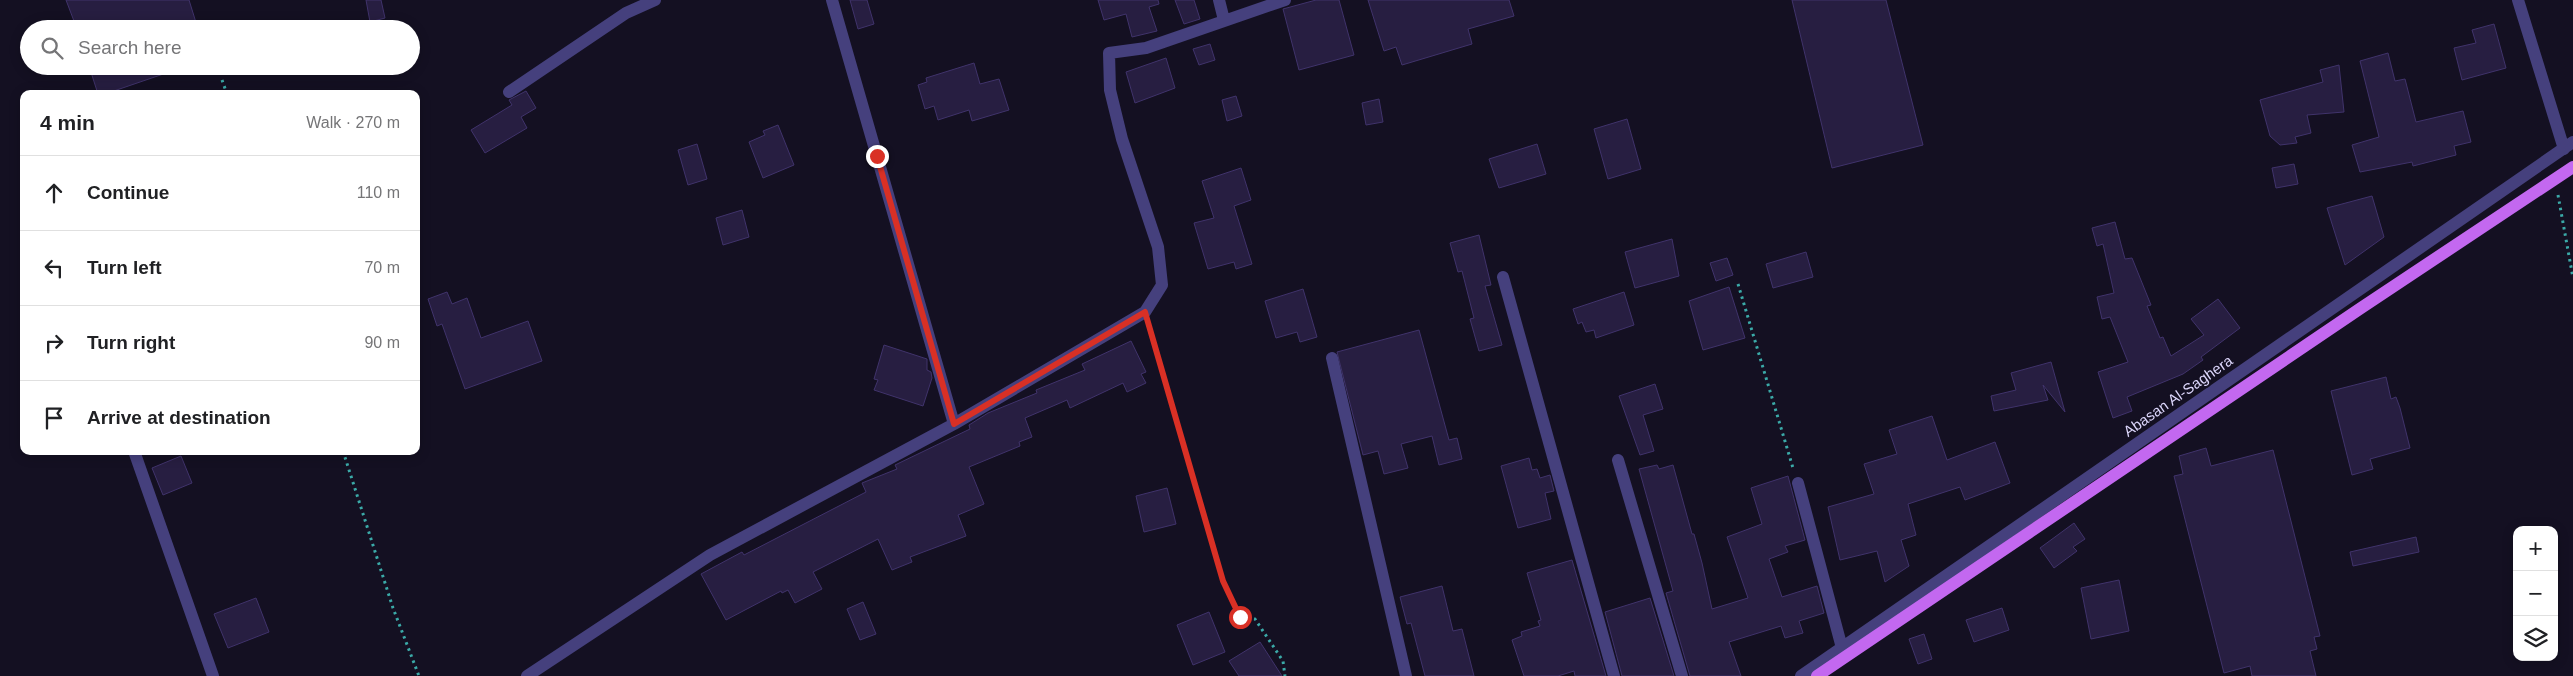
<!DOCTYPE html>
<meta charset="utf-8">
<style>
body{margin:0;font-family:Arial,sans-serif;background:#f2f2f2;color:#202124}
.controls{position:absolute;right:15px;bottom:15px;display:grid;overflow:hidden;border-radius:10px;box-shadow:0 2px 12px #0003}
.controls button{width:45px;height:45px;display:grid;place-items:center;padding:0;border:0;border-bottom:1px solid #e0e0e0;background:#fff;color:#202124;font:25px sans-serif}
.stop{position:absolute;width:15px;height:15px;margin:-11px;border:4px solid #d93025;border-radius:50%;background:#fff}
.stop.end{background:#d93025;border-color:#fff;box-shadow:0 1px 5px #0008}
.list{margin:0;padding:0;list-style:none}
h2{display:flex;justify-content:space-between;align-items:center;height:65px;margin:0;padding:0 20px;font-size:21px}
h2 small{font-size:16px;font-weight:400;color:#757577}
.list li{display:grid;grid-template-columns:32px 1fr auto;gap:15px;align-items:center;box-sizing:border-box;height:75px;padding:0 20px;border-top:1px solid #e0e0e0}
.list b{display:block;font-size:19px;white-space:nowrap}
.list em{font-size:16px;font-style:normal;color:#757577}
.icon{flex:none;width:28px;height:28px;fill:none;stroke:currentColor;stroke-width:2;stroke-linecap:round;stroke-linejoin:round}
.map{position:relative;flex:none;width:2573px;height:676px;overflow:hidden}
.search{position:absolute;background:#fff;box-shadow:0 2px 12px #0003;left:20px;top:20px;width:400px;height:55px;display:flex;align-items:center;gap:12px;box-sizing:border-box;padding:0 18px;border-radius:28px;color:#757577;font-size:19px}
.panel{position:absolute;background:#fff;box-shadow:0 2px 12px #0003;left:20px;top:90px;width:400px;height:365px;border-radius:10px}
.map>svg:first-child{display:block}
.building{fill:#271e41;stroke:#40336b}
.lines{fill:none;stroke-linecap:round;stroke-linejoin:round}
.path{stroke:#3baaa8;stroke-width:3;stroke-dasharray:2.5 4;stroke-linecap:butt}
.minor{stroke:#45407d;stroke-width:12}
.major{stroke:#c368f0;stroke-width:12}
.route{stroke:#d93025;stroke-width:6}
.labels{text-anchor:middle;stroke-width:4;stroke-linejoin:round;paint-order:stroke}
.street-label{font-size:15px;fill:#dcd6fb;stroke:#141022}
</style>
<div class="map">
<svg width="2573" height="676" viewBox="0 0 2573 676">
<rect width="100%" height="100%" fill="#141022"/>
<!-- building -->
<path class="building" d="M 66,0 L 189,0 L 198,29 L 77,29 Z
M 366,0 L 381,0 L 385,18 L 370,22 Z
M 850,0 L 867,0 L 874,24 L 858,29 Z
M 1098,0 L 1158,0 L 1159,4 L 1149,7 L 1157,31 L 1132,37 L 1126,14 L 1104,20 Z
M 1175,0 L 1194,0 L 1200,19 L 1184,24 Z
M 1316,0 L 1339,0 L 1354,55 L 1299,70 L 1283,9 Z
M 1368,0 L 1509,0 L 1514,16 L 1468,29 L 1472,44 L 1402,65 L 1396,47 L 1384,51 Z
M 1792,0 L 1886,0 L 1923,145 L 1832,168 Z
M 2494,24 L 2506,68 L 2462,80 L 2454,48 L 2476,43 L 2472,30 Z
M 1210,44 L 1215,60 L 1199,65 L 1193,49 Z
M 2388,53 L 2395,81 L 2405,79 L 2416,122 L 2463,111 L 2471,142 L 2454,146 L 2456,155 L 2413,166 L 2412,162 L 2360,172 L 2352,145 L 2379,137 L 2360,61 Z
M 1166,58 L 1175,88 L 1135,103 L 1126,72 Z
M 974,63 L 980,84 L 999,79 L 1009,110 L 972,121 L 969,110 L 938,120 L 934,106 L 925,109 L 918,85 L 927,82 L 926,78 Z
M 2339,65 L 2344,112 L 2307,115 L 2311,133 L 2295,137 L 2297,143 L 2280,145 L 2270,136 L 2260,100 L 2323,82 L 2320,70 Z
M 89,66 L 178,66 L 178,69 L 105,94 L 98,94 Z
M 526,91 L 536,108 L 521,117 L 527,128 L 485,153 L 471,130 L 512,105 L 509,100 Z
M 1236,96 L 1242,116 L 1227,121 L 1222,100 Z
M 1379,99 L 1383,122 L 1366,125 L 1362,103 Z
M 1627,119 L 1641,169 L 1608,179 L 1594,129 Z
M 778,125 L 794,165 L 763,178 L 749,142 L 765,135 L 763,131 Z
M 697,144 L 707,179 L 688,185 L 678,150 Z
M 1537,144 L 1546,174 L 1499,188 L 1489,159 Z
M 2294,164 L 2298,184 L 2276,188 L 2272,168 Z
M 1241,168 L 1251,200 L 1234,206 L 1252,264 L 1236,269 L 1234,262 L 1208,269 L 1194,223 L 1214,218 L 1202,181 Z
M 2372,196 L 2384,237 L 2345,265 L 2327,208 Z
M 742,210 L 749,237 L 723,245 L 716,218 Z
M 2115,222 L 2125,259 L 2132,258 L 2151,305 L 2147,306 L 2160,338 L 2163,337 L 2171,356 L 2204,335 L 2191,319 L 2218,299 L 2240,328 L 2201,357 L 2203,360 L 2183,374 L 2127,397 L 2132,411 L 2113,418 L 2098,372 L 2128,362 L 2110,317 L 2102,319 L 2097,297 L 2114,293 L 2103,244 L 2097,246 L 2092,228 Z
M 1479,235 L 1491,285 L 1485,286 L 1502,345 L 1479,351 L 1470,319 L 1474,318 L 1462,271 L 1458,272 L 1450,243 Z
M 1672,239 L 1679,276 L 1635,288 L 1625,252 Z
M 1806,252 L 1813,277 L 1773,288 L 1766,264 Z
M 1727,258 L 1733,275 L 1716,281 L 1710,263 Z
M 1729,287 L 1745,338 L 1703,350 L 1689,301 Z
M 1303,289 L 1317,337 L 1300,342 L 1297,332 L 1276,338 L 1265,301 Z
M 447,292 L 452,304 L 467,298 L 481,338 L 528,321 L 542,361 L 465,389 L 442,324 L 437,326 L 428,299 Z
M 1624,292 L 1634,325 L 1596,338 L 1594,330 L 1586,332 L 1582,322 L 1578,324 L 1573,309 Z
M 1419,330 L 1449,440 L 1457,438 L 1462,459 L 1439,465 L 1432,436 L 1401,444 L 1408,468 L 1384,474 L 1378,451 L 1363,455 L 1337,352 Z
M 1131,341 L 1146,372 L 1141,374 L 1146,383 L 1127,392 L 1123,383 L 1070,408 L 1067,400 L 1025,418 L 1032,437 L 1019,442 L 1020,446 L 969,467 L 984,504 L 958,515 L 966,536 L 910,557 L 912,562 L 892,570 L 878,539 L 813,572 L 822,589 L 795,603 L 788,590 L 782,593 L 781,591 L 726,620 L 701,574 L 742,552 L 744,555 L 866,492 L 862,483 L 897,469 L 895,465 L 970,429 L 969,425 L 988,413 L 1037,393 L 1036,390 L 1085,370 L 1082,364 Z
M 884,345 L 927,359 L 927,370 L 931,372 L 932,378 L 923,406 L 874,390 L 878,380 L 874,379 Z
M 2051,362 L 2065,412 L 2043,385 L 2048,400 L 1994,411 L 1991,396 L 2016,390 L 2011,373 Z
M 2386,377 L 2391,399 L 2396,397 L 2400,408 L 2410,448 L 2370,459 L 2373,469 L 2352,475 L 2331,391 Z
M 1655,384 L 1663,409 L 1643,415 L 1654,451 L 1640,455 L 1619,396 Z
M 1932,416 L 1947,460 L 1995,442 L 2010,483 L 1965,500 L 1960,487 L 1908,504 L 1916,535 L 1901,540 L 1909,566 L 1885,582 L 1877,551 L 1840,560 L 1828,507 L 1874,494 L 1864,464 L 1897,454 L 1889,430 Z
M 2206,448 L 2211,466 L 2273,450 L 2320,636 L 2314,637 L 2317,649 L 2310,651 L 2316,676 L 2252,676 L 2250,666 L 2224,673 L 2174,476 L 2183,474 L 2179,456 Z
M 181,456 L 192,483 L 163,495 L 152,468 Z
M 1529,458 L 1532,470 L 1537,469 L 1540,478 L 1550,475 L 1554,491 L 1545,493 L 1551,519 L 1518,528 L 1501,466 Z
M 1657,465 L 1659,469 L 1673,465 L 1692,534 L 1694,534 L 1702,563 L 1712,609 L 1748,598 L 1727,537 L 1762,524 L 1751,488 L 1788,476 L 1805,540 L 1785,546 L 1788,552 L 1769,559 L 1782,597 L 1817,586 L 1824,613 L 1799,621 L 1803,633 L 1785,638 L 1781,626 L 1729,642 L 1741,676 L 1690,676 L 1666,593 L 1673,591 L 1639,469 Z
M 1167,488 L 1176,524 L 1144,532 L 1136,496 Z
M 2074,523 L 2085,539 L 2073,547 L 2077,551 L 2054,568 L 2040,548 Z
M 2416,537 L 2419,552 L 2353,566 L 2350,552 Z
M 1572,560 L 1606,676 L 1575,676 L 1574,671 L 1558,676 L 1524,676 L 1512,640 L 1522,636 L 1521,632 L 1540,626 L 1538,621 L 1541,620 L 1527,573 Z
M 2119,580 L 2129,631 L 2091,639 L 2081,588 Z
M 1442,586 L 1453,631 L 1462,629 L 1474,676 L 1425,676 L 1411,623 L 1407,624 L 1400,597 Z
M 256,598 L 269,632 L 228,648 L 214,614 Z
M 1650,598 L 1674,676 L 1622,676 L 1605,612 Z
M 863,602 L 876,634 L 860,640 L 847,609 Z
M 2002,608 L 2009,630 L 1974,642 L 1966,620 Z
M 1209,612 L 1225,652 L 1193,665 L 1177,625 Z
M 1924,634 L 1932,659 L 1918,664 L 1909,639 Z
M 1260,642 L 1282,676 L 1239,676 L 1229,661 Z"/>
<g class="lines">
<!-- path -->
<path class="path" d="M 222,80 L 227,94
M 2558,195 L 2573,278
M 1738,284 L 1793,468
M 1149,327 L 1223,581 L 1240,617 L 1255,619 L 1283,661 L 1285,676
M 343,451 L 393,608 L 419,676"/>
<!-- minor -->
<path class="minor" d="M 832,0 L 954,424
M 1219,0 L 1224,20
M 2518,0 L 2564,149
M 509,92 L 626,13 L 655,0
M 1503,277 L 1614,676
M 1332,358 L 1406,676
M 134,451 L 213,676
M 1618,460 L 1682,676
M 1798,483 L 1842,648
M 527,676 L 710,555 L 954,424 L 1145,312 L 1162,285 L 1158,247 L 1122,139 L 1110,90 L 1109,53 L 1146,48 L 1285,0
M 1801,676 L 2573,142"/>
<!-- major -->
<path class="major" d="M 1817,676 L 2361,308 L 2573,167"/>
</g>
<g class="lines">
<!-- route -->
<path class="route" d="M 877,156 L 954,424 L 1145,312 L 1223,581 L 1240,617"/>
</g>
<g class="labels">
<!-- street labels -->
<g class="street-label">
<text transform="translate(2178 396) rotate(-35)" y="5">Abasan Al-Saghera</text>
</g>
</g>
</svg>
<div class="controls">
<button>+</button>
<button>−</button>
<button><svg class="icon" aria-label="layers" viewBox="0 0 24 24"><path d="M12 4l9 5-9 5-9-5zM3 14l9 5 9-5"/></svg></button>
</div>
<div class="stop" style="left:1240px;top:617px"></div>
<div class="stop end" style="left:877px;top:156px"></div>
<div class="search"><svg class="icon" aria-label="search" viewBox="0 0 24 24"><circle cx="10" cy="10" r="6"/><path d="M15 15l6 6"/></svg>Search here</div>
<section class="panel">
<h2>4 min<small>Walk · 270 m</small></h2>
<ul class="list">
<li><svg class="icon" aria-label="ahead" viewBox="0 0 24 24"><path d="M12 20V5M6 11l6-6 6 6"/></svg><div><b>Continue</b></div><em>110 m</em></li>
<li><svg class="icon" aria-label="left" viewBox="0 0 24 24"><path d="M17 20v-9H6M10 6l-5 5 5 5"/></svg><div><b>Turn left</b></div><em>70 m</em></li>
<li><svg class="icon" aria-label="right" viewBox="0 0 24 24"><path d="M7 20v-9h11M14 6l5 5-5 5"/></svg><div><b>Turn right</b></div><em>90 m</em></li>
<li><svg class="icon" aria-label="arrive" viewBox="0 0 24 24"><path d="M6 21V4h12l-3 4 3 4H6"/></svg><div><b>Arrive at destination</b></div></li>
</ul>
</section>
</div>
